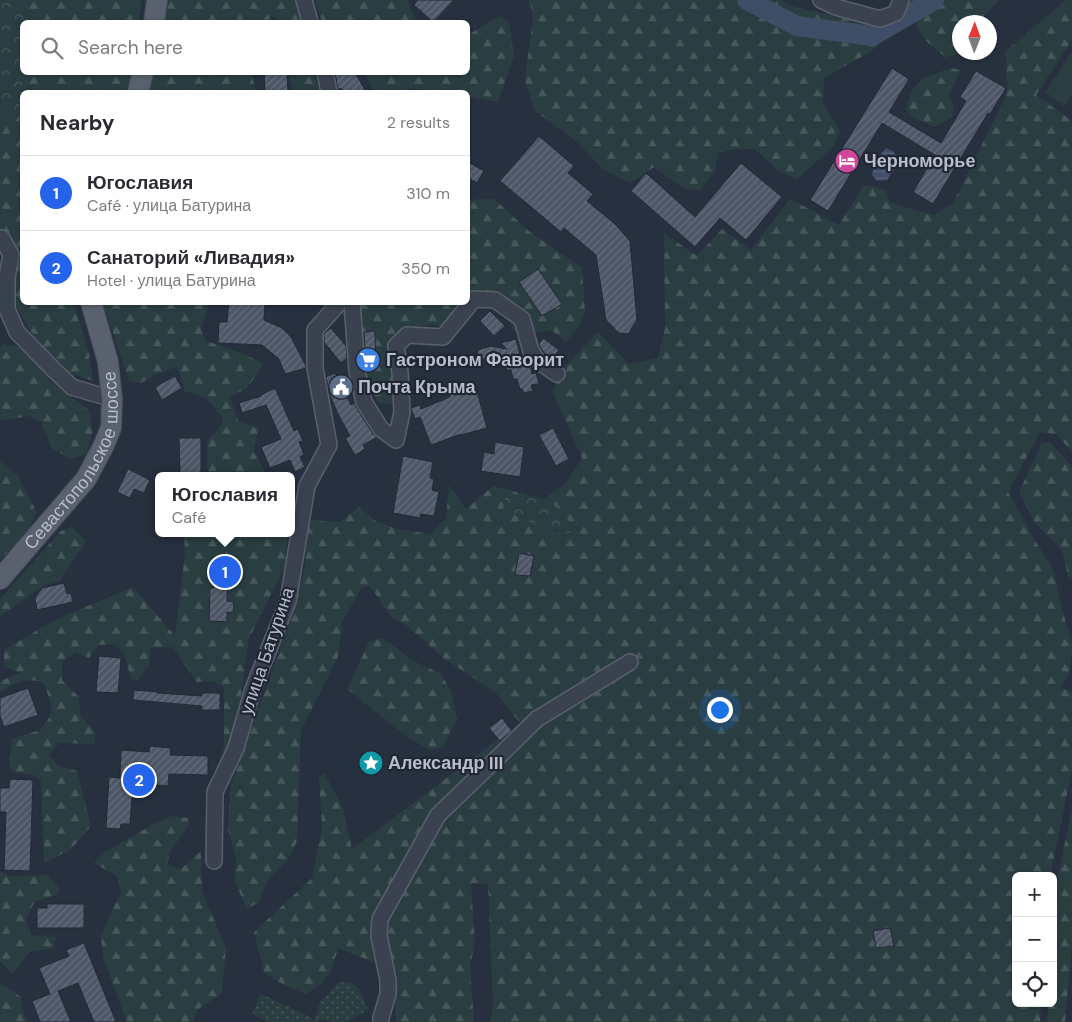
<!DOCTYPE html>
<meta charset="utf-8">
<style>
body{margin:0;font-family:"DM Sans",sans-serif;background:#f2f2f3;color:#2b2b33}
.controls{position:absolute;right:15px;bottom:15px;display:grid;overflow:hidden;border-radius:8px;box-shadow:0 1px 4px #0004}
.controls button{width:45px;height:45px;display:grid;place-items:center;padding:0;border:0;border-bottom:1px solid #e1e1e2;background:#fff;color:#2b2b33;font:25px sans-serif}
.compass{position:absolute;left:952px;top:15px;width:45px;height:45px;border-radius:50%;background:#fff;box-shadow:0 1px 4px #0004;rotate:1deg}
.you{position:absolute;left:719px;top:709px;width:18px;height:18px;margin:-12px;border:4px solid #fff;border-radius:50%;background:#1a73e8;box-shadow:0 0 0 8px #1a73e833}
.badge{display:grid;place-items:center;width:32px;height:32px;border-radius:50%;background:#2563eb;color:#fff;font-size:16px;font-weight:700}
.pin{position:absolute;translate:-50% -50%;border:2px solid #fff;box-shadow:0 1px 5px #0006}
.popup{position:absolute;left:155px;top:472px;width:140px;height:65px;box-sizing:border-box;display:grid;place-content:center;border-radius:8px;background:#fff;filter:drop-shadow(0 1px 4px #0005);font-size:16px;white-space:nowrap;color:#7c7c81}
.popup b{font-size:19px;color:#2b2b33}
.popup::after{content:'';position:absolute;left:50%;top:100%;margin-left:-10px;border:10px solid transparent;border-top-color:#fff}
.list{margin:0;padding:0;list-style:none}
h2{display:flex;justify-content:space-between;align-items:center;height:65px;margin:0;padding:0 20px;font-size:21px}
h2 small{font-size:16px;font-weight:400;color:#7c7c81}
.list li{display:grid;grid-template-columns:32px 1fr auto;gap:15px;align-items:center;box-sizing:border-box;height:75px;padding:0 20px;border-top:1px solid #e1e1e2}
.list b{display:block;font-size:19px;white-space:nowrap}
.list p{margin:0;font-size:16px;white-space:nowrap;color:#7c7c81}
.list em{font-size:16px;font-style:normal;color:#7c7c81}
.icon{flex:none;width:28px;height:28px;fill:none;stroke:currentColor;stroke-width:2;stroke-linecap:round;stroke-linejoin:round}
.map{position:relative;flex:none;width:1072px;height:1022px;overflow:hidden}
.search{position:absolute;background:#fff;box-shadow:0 1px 4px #0004;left:20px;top:20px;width:450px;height:55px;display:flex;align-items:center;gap:12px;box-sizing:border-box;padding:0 18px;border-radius:8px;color:#7c7c81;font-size:19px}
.panel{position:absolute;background:#fff;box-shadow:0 1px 4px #0004;left:20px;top:90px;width:450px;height:215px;border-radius:8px}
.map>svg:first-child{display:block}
.grass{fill:url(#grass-dots)}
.forest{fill:url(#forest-firs);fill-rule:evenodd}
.park{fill:url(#park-crowns)}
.pitch{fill:#2a3e41}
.water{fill:url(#water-rules)}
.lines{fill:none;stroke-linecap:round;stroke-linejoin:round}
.river{stroke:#3f4d66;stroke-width:20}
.building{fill:url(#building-hatch);stroke:#222936}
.minor-casing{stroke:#59606c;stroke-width:18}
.major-casing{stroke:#454b58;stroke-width:22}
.minor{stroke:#3b424f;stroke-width:15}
.major{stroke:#59616e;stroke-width:20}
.labels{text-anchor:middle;stroke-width:4.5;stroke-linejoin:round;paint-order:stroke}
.poi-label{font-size:18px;font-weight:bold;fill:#b8bec9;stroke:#202734;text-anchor:start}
.street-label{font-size:18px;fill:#b8bec9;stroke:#202734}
</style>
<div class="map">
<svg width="1072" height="1022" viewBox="0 0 1072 1022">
<defs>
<pattern id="grass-dots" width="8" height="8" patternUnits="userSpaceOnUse" patternTransform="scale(1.25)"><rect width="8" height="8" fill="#2a3e41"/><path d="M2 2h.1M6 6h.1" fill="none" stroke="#47585b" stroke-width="1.8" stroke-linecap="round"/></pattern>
<pattern id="forest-firs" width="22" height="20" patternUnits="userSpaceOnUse" patternTransform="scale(1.25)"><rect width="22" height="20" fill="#2a3e41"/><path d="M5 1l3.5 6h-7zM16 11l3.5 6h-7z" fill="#47585b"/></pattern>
<pattern id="park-crowns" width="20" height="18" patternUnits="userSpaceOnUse" patternTransform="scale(1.25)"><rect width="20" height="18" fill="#2a3e41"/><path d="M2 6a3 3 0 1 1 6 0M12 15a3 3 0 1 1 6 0" fill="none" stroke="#47585b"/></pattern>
<pattern id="water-rules" width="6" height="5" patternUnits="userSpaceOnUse" patternTransform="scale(1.25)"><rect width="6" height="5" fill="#3f4d66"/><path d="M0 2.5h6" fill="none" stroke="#59657b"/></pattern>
<pattern id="building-hatch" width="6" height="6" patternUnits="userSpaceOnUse" patternTransform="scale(1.25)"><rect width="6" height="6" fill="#4e5767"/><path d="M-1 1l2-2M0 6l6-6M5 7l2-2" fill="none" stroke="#656d7b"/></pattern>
</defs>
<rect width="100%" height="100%" fill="#27303f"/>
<!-- grass -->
<path class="grass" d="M 340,982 L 349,982 L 360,990 L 368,1010 L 347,1022 L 332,1022 L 330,1020 L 319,1020 L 317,1022 L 313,1022 L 318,1012 L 319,1003 Z
M 261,994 L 312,1018 L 311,1022 L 268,1022 L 252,1014 Z"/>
<!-- forest -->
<path class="forest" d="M 0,0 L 141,0 L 139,22 L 22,22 L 22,72 L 132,73 L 129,92 L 22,92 L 22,302 L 74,303 L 89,354 L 93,381 L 69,372 L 36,340 L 12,299 L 17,270 L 12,233 L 0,230 Z
M 164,0 L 295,0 L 301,22 L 280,22 L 279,21 L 274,17 L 263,22 L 161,22 Z
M 315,0 L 408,0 L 414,17 L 422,22 L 322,22 Z
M 529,0 L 780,0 L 790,6 L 888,28 L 882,42 L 870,52 L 824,78 L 823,104 L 840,131 L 834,146 L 797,179 L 780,172 L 755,149 L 735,149 L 718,153 L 715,171 L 700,190 L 685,189 L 654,167 L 630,183 L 602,168 L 577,142 L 535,111 L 525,80 L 533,16 Z
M 910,0 L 998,0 L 981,20 L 980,22 L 960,22 L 960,52 L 964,53 L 945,57 L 925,40 L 909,11 Z
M 1066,0 L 1072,0 L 1072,40 L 1036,95 L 1072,121 L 1072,452 L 1056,434 L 1040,432 L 1008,492 L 1029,530 L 1054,572 L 1060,602 L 1072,642 L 1072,652 L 1069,674 L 1061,688 L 1072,692 L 1072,770 L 1050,876 L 1016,876 L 1016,1003 L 1041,1003 L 1040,1022 L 491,1022 L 493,1002 L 488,884 L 471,883 L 475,944 L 470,966 L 474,1022 L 396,1022 L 395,1003 L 398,972 L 338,948 L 332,969 L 322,983 L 306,994 L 286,986 L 264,973 L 254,932 L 312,878 L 322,828 L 319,777 L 324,773 L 343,808 L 352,849 L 520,723 L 496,693 L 445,659 L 406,625 L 392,618 L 370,586 L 362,587 L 342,622 L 338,657 L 301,730 L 297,841 L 288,859 L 266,882 L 259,902 L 247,909 L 235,882 L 236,858 L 228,830 L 230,788 L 292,616 L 305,566 L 308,520 L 339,522 L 359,507 L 377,522 L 398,529 L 430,534 L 446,518 L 449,485 L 466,509 L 493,486 L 544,499 L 566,483 L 582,458 L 553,392 L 560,372 L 598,332 L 629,364 L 658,358 L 665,328 L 664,233 L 697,256 L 722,229 L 751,250 L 790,199 L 839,225 L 863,186 L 872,186 L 886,191 L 890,203 L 934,215 L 953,203 L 1007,94 L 1006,51 Z
M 499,16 L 509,22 L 514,56 L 498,102 L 468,97 L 468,92 L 437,92 L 411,89 L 398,92 L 375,92 L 364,73 L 468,72 L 468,35 Z
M 950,68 L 961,70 L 949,94 L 954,105 L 952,117 L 935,127 L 912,117 L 906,109 L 911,91 L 922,79 Z
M 147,72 L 252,73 L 255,90 L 252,92 L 144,92 Z
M 289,73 L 314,73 L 319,92 L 293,92 Z
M 493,198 L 530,232 L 582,268 L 585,313 L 579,327 L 566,341 L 551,330 L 523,336 L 512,328 L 506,306 L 485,291 L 470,302 L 465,321 L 456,333 L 432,324 L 400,335 L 399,388 L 390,404 L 379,403 L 364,380 L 360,333 L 342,314 L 344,303 L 468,302 L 468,263 L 471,261 L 468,251 L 468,199 L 471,200 Z
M 103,303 L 209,303 L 201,330 L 206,341 L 244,354 L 264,364 L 247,388 L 230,397 L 238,421 L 259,428 L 253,451 L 267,476 L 214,476 L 209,474 L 207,467 L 207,441 L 223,424 L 222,417 L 206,398 L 185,391 L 177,366 L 155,375 L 141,383 L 129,381 Z
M 4,344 L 27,349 L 50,381 L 89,410 L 93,431 L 86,454 L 71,459 L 52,448 L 41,422 L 29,416 L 0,421 L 0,347 Z
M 1050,442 L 1072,467 L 1072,578 L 1068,576 L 1062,550 L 1035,523 L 1019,492 L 1042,443 Z
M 0,461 L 18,476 L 37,513 L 22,541 L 0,559 Z
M 72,527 L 86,541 L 61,578 L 58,582 L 44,585 L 1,616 L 0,615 L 0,599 L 61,531 Z
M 184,533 L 233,533 L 234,534 L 235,533 L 287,533 L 286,565 L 249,638 L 238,718 L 224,767 L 215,774 L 224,747 L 224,687 L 212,681 L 197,682 L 172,647 L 150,648 L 149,665 L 138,680 L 131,679 L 124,654 L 114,644 L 98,645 L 89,658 L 75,652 L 62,662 L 62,680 L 79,697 L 80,715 L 96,733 L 94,744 L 59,743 L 49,755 L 57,765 L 77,771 L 91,826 L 70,850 L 44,863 L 41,781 L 34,775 L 12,772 L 9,764 L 12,739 L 40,730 L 49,718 L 52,707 L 44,683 C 26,676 16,683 0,692 L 0,681 L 21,673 L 4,666 L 4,650 L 46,625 L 69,614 L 133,587 L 175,636 L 185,552 ZM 210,588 L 228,589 L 227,601 L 234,602 L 233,612 L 227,612 L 226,622 L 209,621 Z
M 381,638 L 395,647 L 413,661 L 440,673 L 451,690 L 457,719 L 443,747 L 431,750 L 410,739 L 347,689 L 369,642 Z
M 1072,809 L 1072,946 L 1065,1022 L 1047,1022 L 1049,1003 L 1053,1003 L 1053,967 L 1055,929 L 1053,923 L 1053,899 Z
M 172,816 L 188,818 L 189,825 L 169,853 L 168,865 L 181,869 L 201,851 L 202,891 L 226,949 L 222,993 L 197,1010 L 193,1022 L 127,1022 L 103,957 L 101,936 L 121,892 L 118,877 L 94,863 L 106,851 L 154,824 Z
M 0,871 L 10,876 L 47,875 L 60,888 L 57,895 L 35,901 L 26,919 L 31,935 L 56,937 L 54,948 L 30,952 L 12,974 L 0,961 Z
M 0,983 L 21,997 L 23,1013 L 28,1022 L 0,1022 Z"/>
<!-- park -->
<path class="park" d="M 0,0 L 23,0 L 22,119 L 0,107 Z
M 506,492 L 545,502 L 557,507 L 575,528 L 571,533 L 555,534 L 503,510 Z"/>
<!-- pitch -->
<path class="pitch" d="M 1072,52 L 1072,95 L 1065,106 L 1045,92 Z"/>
<!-- water -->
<path class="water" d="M 886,148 L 894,152 L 898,159 L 894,170 L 887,180 L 877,181 L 872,175 L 875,161 Z"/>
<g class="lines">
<!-- river -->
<path class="river" d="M 747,0 L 797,26 L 872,36 L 934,0"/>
</g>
<!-- building -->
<path class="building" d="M 418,0 L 454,0 L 433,22 L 414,5 Z
M 892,68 L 909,79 L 889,112 L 941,143 L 966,101 L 960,97 L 976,71 L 1006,88 L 990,114 L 988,113 L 933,204 L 913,192 L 935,155 L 882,123 L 828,211 L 810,200 Z
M 264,72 L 287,72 L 288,92 L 265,92 Z
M 335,72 L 355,72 L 366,92 L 343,92 L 341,88 L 338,90 Z
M 539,136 L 574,166 L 568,173 L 593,194 L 587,201 L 615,224 L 630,241 L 637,320 L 628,334 L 619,333 L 606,320 L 596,255 L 564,228 L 561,232 L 500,181 Z
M 468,162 L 484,171 L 477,183 L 468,178 Z
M 741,163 L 782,197 L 746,240 L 720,218 L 695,247 L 631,191 L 646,173 L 695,217 Z
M 538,269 L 562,304 L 542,316 L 519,282 Z
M 229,302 L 265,302 L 264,320 L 282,328 L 291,337 L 306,366 L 306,368 L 285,374 L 279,359 L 262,345 L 218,343 L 219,322 L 227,322 Z
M 490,311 L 505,326 L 494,336 L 480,321 Z
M 331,328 L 346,346 L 347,358 L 341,363 L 324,342 L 324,334 Z
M 375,331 L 376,369 L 366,369 L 364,332 Z
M 543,338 L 559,350 L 552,359 L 545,354 L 540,347 L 539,344 Z
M 516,339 L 520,355 L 522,354 L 530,366 L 532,374 L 536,373 L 539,384 L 531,385 L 533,391 L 524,393 L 522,389 L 520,389 L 517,379 L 513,379 L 511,370 L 507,370 L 505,363 L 476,358 L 478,350 L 490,346 L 507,349 L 501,343 Z
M 335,373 L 351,405 L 355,403 L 356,407 L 373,434 L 377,437 L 363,445 L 365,449 L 355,455 L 345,438 L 350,436 L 337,412 L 330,395 L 326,377 Z
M 175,376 L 182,388 L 162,400 L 155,387 Z
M 461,384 L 464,392 L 476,388 L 487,428 L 461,435 L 461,434 L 431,445 L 420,417 L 415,419 L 411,408 L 420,405 L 421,409 L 450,397 L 448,388 Z
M 275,388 L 294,431 L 298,429 L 303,441 L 299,442 L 304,454 L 300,457 L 305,467 L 295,472 L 290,460 L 270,468 L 261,447 L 281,439 L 266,405 L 242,413 L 239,403 L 261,396 L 261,395 Z
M 553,428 L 569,459 L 556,466 L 539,435 Z
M 179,438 L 201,438 L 201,473 L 180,473 Z
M 495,442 L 524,447 L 520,477 L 481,471 L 484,452 L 494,454 Z
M 403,456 L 433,462 L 430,478 L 434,479 L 432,490 L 439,492 L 434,516 L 421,514 L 420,518 L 393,513 Z
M 128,469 L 150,480 L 144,493 L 134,489 L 130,498 L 117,492 Z
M 519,553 L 534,556 L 530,576 L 515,575 Z
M 215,564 L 236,565 L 235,580 L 228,580 L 227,601 L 234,602 L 233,613 L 227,612 L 227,622 L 209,621 L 210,588 L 214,588 Z
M 64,583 L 67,594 L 71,593 L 73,602 L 37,610 L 35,598 L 42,588 Z
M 99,656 L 121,658 L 118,693 L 96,692 Z
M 28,688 L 38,715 L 4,727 L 0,716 L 0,698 Z
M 134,690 L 158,692 L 157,693 L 202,696 L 202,693 L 220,693 L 220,710 L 202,710 L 202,706 L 133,700 Z
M 502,718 L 512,731 L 500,741 L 489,728 Z
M 150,746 L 171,748 L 170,755 L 208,756 L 208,775 L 169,774 L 168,786 L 148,784 L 132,797 L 130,824 L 121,824 L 120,829 L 106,828 L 109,777 L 120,778 L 121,750 L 149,752 Z
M 10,779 L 33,780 L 30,871 L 4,870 L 6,812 L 0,812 L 0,788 L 9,788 Z
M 47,904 L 84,904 L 84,928 L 37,928 L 37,908 L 47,908 Z
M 890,928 L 894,946 L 876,948 L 873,931 Z
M 84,943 L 116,1022 L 94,1022 L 78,983 L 58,991 L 71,1022 L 40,1022 L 32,1001 L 50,994 L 39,968 L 69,956 L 66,950 Z"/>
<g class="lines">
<defs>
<path id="minor" d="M 304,0 L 310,22
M 821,0 L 836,7 L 880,19 L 896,13 L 901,0
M 325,72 L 329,92
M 0,239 L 2,238 L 11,255 L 7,277 L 7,309 L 17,332 L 54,370 L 72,387 L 112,399
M 352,302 L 357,371 L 364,402 L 381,429 L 396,440 L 402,412 L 400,372 L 396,346 L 407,335 L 443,337 L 474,299 L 495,300 L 522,319 L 531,351 L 538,361 L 557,374
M 214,861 L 215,792 L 236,748 L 253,689 L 288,601 L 307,486 L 329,445 L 315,368 L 315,330 L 340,302
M 381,1022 L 381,1018 L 388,994 L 388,980 L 379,936 L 380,919 L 438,815 L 487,768 L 537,719 L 630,662"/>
<g id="major">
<path d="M 154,22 L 157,0"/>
<path d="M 138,92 L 143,72"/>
<path id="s1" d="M 0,579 L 86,479 L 103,447 L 111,428 L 112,399 L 108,362 L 91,302"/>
</g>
</defs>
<!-- minor casing -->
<use href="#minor" class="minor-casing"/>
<!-- major casing -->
<use href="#major" class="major-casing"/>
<!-- minor -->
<use href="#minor" class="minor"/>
<!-- major -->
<use href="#major" class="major"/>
</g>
<!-- icons -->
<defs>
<symbol id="hotel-disc" viewBox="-11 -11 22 22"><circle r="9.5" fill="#d1479c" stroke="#202734"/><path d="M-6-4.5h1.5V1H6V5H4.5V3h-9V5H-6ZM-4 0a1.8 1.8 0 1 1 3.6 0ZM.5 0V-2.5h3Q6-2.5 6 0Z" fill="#fff"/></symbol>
<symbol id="supermarket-disc" viewBox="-11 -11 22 22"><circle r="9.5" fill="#3f7fe0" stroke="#202734"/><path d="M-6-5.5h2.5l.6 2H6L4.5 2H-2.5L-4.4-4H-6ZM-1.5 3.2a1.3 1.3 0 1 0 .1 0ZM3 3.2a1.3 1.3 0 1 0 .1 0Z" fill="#fff"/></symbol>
<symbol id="civic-disc" viewBox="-11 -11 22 22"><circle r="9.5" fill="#5c6f8a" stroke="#202734"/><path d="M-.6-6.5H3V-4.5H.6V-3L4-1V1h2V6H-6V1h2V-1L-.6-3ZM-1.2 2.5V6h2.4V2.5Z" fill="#fff"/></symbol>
<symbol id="sight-disc" viewBox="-11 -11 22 22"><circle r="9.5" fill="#0f9aa8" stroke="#202734"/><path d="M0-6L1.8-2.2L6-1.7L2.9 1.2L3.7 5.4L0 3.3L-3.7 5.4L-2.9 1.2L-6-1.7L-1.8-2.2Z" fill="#fff"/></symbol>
</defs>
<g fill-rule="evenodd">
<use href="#hotel-disc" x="833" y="147" width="28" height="28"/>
<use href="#supermarket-disc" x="354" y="346" width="28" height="28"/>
<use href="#civic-disc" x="327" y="373" width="28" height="28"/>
<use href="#sight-disc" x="357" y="749" width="28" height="28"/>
</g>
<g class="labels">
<!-- poi labels -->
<g class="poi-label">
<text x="864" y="167">Черноморье</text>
<text x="386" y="366">Гастроном Фаворит</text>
<text x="358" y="393">Почта Крыма</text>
<text x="388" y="769">Александр III</text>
</g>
<!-- street labels -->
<g class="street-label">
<text dy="6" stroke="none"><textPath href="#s1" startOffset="144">Севастопольское шоссе</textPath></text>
<text transform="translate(267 651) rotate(-71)" y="6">улица Батурина</text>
</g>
</g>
</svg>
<div class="controls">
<button>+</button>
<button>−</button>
<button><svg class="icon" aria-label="locate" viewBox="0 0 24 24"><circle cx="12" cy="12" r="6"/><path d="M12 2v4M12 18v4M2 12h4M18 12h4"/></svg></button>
</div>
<svg class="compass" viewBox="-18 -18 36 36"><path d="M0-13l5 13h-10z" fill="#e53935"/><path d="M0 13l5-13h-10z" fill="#7c7c81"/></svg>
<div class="you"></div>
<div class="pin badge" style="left:225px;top:572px">1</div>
<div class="popup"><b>Югославия</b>Café</div>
<div class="pin badge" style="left:139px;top:780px">2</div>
<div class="search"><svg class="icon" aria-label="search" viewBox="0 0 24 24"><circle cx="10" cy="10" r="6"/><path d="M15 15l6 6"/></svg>Search here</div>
<section class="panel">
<h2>Nearby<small>2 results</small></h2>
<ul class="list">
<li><span class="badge">1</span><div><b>Югославия</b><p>Café · улица Батурина</p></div><em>310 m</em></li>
<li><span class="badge">2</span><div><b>Санаторий «Ливадия»</b><p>Hotel · улица Батурина</p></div><em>350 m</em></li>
</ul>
</section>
</div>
